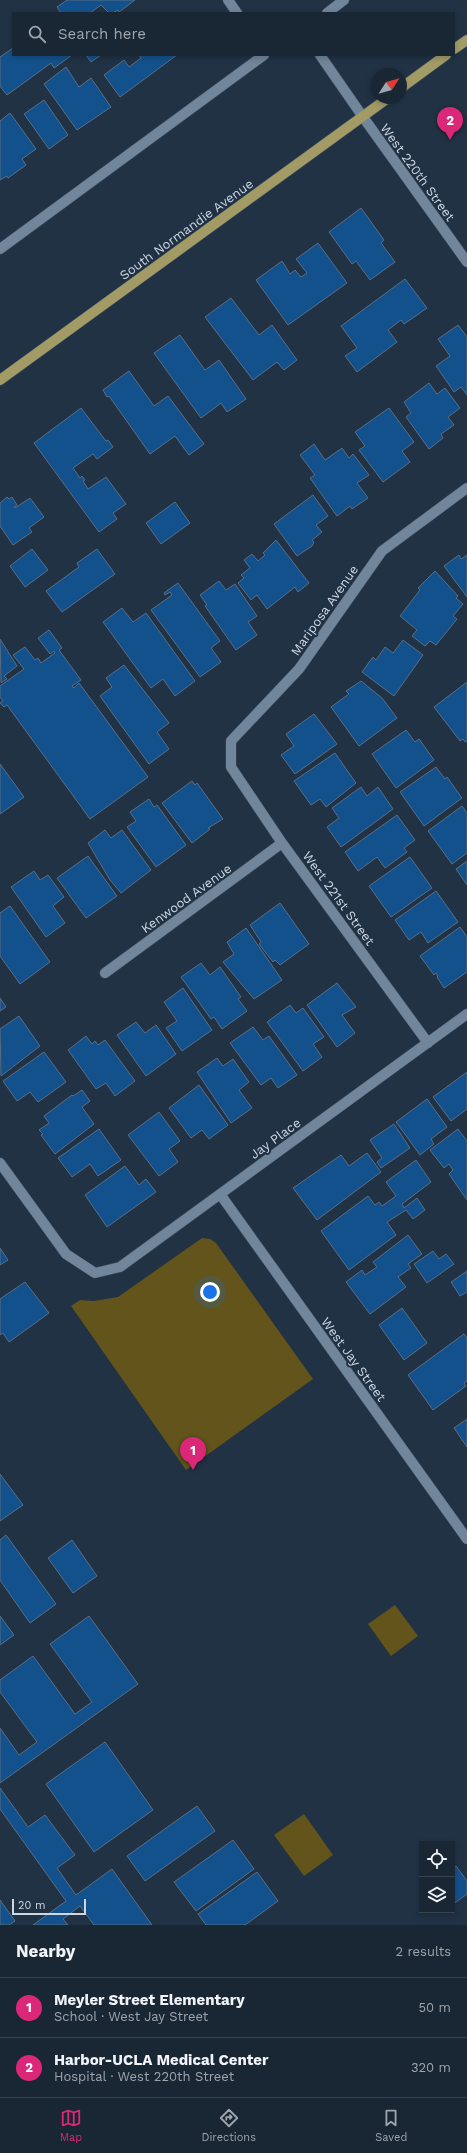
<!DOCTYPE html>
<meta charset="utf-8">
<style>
body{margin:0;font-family:"Work Sans",sans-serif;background:#263240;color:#f1f3f6}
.controls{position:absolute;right:12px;bottom:12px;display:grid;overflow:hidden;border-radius:0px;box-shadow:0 2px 6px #0003}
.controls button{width:36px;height:36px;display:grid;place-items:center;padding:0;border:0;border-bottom:1px solid #37434f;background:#192634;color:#f1f3f6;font:20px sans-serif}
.compass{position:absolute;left:371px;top:68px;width:36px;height:36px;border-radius:50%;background:#192634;box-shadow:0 2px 6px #0003;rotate:54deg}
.scale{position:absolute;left:12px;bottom:10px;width:74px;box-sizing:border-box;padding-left:4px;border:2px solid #ced8e5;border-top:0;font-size:11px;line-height:14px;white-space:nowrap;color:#ced8e5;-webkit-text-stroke:3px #213245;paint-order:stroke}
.you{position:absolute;left:210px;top:1292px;width:14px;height:14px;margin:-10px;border:3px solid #fff;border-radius:50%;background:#1a73e8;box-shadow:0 0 0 6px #1a73e833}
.badge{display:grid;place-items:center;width:26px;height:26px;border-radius:50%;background:#db2777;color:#fff;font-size:13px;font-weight:700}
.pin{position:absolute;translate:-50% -33px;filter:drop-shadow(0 1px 2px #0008)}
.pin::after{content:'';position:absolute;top:21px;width:14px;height:12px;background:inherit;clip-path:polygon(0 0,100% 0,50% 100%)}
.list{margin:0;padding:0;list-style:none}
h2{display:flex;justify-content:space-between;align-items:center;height:52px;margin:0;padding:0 16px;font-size:17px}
h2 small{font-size:13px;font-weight:400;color:#9fa5ac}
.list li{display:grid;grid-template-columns:26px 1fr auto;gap:12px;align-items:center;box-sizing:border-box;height:60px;padding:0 16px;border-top:1px solid #37434f}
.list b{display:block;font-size:15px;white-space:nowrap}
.list p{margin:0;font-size:13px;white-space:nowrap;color:#9fa5ac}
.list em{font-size:13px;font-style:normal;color:#9fa5ac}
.icon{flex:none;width:22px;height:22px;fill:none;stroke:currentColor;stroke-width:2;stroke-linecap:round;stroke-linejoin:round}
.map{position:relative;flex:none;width:467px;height:1925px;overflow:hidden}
.search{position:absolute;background:#192634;box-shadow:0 2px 6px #0003;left:12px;right:12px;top:12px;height:44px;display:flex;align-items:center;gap:10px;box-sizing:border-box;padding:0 14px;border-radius:0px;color:#9fa5ac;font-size:15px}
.sheet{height:172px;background:#192634}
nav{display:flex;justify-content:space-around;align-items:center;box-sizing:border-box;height:56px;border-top:1px solid #37434f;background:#192634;font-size:11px;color:#9fa5ac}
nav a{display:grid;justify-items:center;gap:2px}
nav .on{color:#db2777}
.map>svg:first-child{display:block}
.green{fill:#62541b}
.building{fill:#13518c;stroke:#5b6e84}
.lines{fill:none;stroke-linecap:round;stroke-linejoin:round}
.minor-casing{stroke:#414f5f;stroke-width:11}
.tertiary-casing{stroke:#414f5f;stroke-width:11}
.primary-casing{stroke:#414f5f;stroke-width:11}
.minor{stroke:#71859b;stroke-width:10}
.tertiary{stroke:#71859b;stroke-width:10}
.primary{stroke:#a29b66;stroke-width:10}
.labels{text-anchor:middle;stroke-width:4;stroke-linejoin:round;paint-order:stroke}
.street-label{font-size:13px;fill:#ced8e5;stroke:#213245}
</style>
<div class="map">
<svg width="467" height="1925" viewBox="0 0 467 1925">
<rect width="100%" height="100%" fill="#213245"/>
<!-- green -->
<path class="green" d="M 202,1238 L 210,1239 L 216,1243 L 313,1379 L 186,1470 L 71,1306 L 80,1300 L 94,1301 L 118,1297 Z
M 395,1605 L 418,1636 L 391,1656 L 368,1624 Z
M 304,1814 L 333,1855 L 304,1876 L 274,1835 Z"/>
<!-- building -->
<path class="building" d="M 67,0 L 135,0 L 119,12 L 118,10 L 113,13 L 109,13 L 101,5 L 90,13 L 61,13 L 57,7 Z
M 13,48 L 13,55 L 72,55 L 54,68 L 51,63 L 7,95 L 0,86 L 0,57 Z
M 86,55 L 101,55 L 91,62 Z
M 139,55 L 177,55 L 120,97 L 104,75 L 124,60 L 129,67 L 141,58 Z
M 66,67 L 79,87 L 91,78 L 111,107 L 77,130 L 44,84 Z
M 44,100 L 68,135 L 49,149 L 24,114 Z
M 10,113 L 36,149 L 22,159 L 26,165 L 8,178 L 7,176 L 0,180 L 0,121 Z
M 361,208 L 384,240 L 381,243 L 395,262 L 370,280 L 356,261 L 352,264 L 329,232 Z
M 318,243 L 347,283 L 288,325 L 256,280 L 282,261 L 290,274 L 295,270 L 301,277 L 307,273 L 296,259 Z
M 405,279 L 427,308 L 404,324 L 401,320 L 388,330 L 397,342 L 357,372 L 345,356 L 357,348 L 341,326 Z
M 231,298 L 259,335 L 272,325 L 297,360 L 284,370 L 277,362 L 253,380 L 205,317 Z
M 458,325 L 467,337 L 467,395 L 461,387 L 454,392 L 436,366 L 450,356 L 438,339 Z
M 180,335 L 205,370 L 219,360 L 246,399 L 227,412 L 221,403 L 201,418 L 154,353 Z
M 129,371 L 154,406 L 168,396 L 204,444 L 189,455 L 175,436 L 150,454 L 109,396 L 107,397 L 103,390 Z
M 429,383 L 437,394 L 445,388 L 460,408 L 448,417 L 454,425 L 441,434 L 443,438 L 429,449 L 406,417 L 411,413 L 404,402 Z
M 81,408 L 106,441 L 108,440 L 113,447 L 97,459 L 93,454 L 73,468 L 80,478 L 82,476 L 85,480 L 83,481 L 88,489 L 106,477 L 126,504 L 113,513 L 117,519 L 99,532 L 34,443 Z
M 389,408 L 414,442 L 402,451 L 410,462 L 383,482 L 359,450 L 365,446 L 355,432 Z
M 314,444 L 325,460 L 342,448 L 349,458 L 353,454 L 369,475 L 357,483 L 368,498 L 352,509 L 350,506 L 337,516 L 310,478 L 315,475 L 300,455 Z
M 313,495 L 328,516 L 316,525 L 322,532 L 312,540 L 314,542 L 312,546 L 297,556 L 274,524 Z
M 7,497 L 9,499 L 12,497 L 17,505 L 14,507 L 15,508 L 30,498 L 44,517 L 29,528 L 32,532 L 13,545 L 0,526 L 0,503 Z
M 175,502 L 190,523 L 161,544 L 146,523 Z
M 276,540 L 309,583 L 298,592 L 295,587 L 267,609 L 257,595 L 251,600 L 238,583 L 244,578 L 241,575 L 250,568 L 244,560 L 252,554 L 258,561 L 265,555 L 263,553 Z
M 32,549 L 48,570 L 25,587 L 10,566 Z
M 97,549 L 115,574 L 62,612 L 46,591 L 79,567 L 77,563 Z
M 459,555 L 461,559 L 467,555 L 467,597 L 444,566 Z
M 435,571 L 458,596 L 456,598 L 463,604 L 453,616 L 457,619 L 436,645 L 430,641 L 425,646 L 412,636 L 417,630 L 400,616 L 420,590 L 418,588 Z
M 219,581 L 226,590 L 235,584 L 257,616 L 248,622 L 257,635 L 236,650 L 205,606 L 207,605 L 200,595 Z
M 178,583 L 220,641 L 211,648 L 221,662 L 200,677 L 151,610 L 172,595 L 170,592 L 165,595 L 164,593 Z
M 122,608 L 133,622 L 146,613 L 195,681 L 175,696 L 163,679 L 151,688 L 103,622 Z
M 49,630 L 62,648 L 59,650 L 81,680 L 72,686 L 74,688 L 79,683 L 148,777 L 90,819 L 7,705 L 4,707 L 0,703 L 3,701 L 0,697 L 0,686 L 24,669 L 13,655 L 25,647 L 35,660 L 38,658 L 41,663 L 55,653 L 54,651 L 50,654 L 38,638 Z
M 0,639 L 17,666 L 4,676 L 7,679 L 1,683 Z
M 403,640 L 423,655 L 394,696 L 362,672 L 373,657 L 376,660 L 385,647 L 393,653 Z
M 124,665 L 169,723 L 157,732 L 169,749 L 149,764 L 100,696 L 112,687 L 106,678 Z
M 361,681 L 382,698 L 397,718 L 359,746 L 331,707 L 349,694 L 346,691 Z
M 467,682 L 467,741 L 465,742 L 463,739 L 460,741 L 434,707 Z
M 314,714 L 337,744 L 295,774 L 281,755 L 294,746 L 286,734 Z
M 406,730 L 415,742 L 419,739 L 434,760 L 396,788 L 372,754 Z
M 335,753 L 356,783 L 326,807 L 320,799 L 311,805 L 294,781 Z
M 0,764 L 24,797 L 0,814 Z
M 436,767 L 445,779 L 447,777 L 462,798 L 424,826 L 400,792 Z
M 192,781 L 195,785 L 197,783 L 223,819 L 208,828 L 210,829 L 192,843 L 162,803 Z
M 361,787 L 367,796 L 378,787 L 393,809 L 341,847 L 327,827 L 339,818 L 332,808 Z
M 149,799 L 154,807 L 157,805 L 186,845 L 156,867 L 127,827 L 136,821 L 130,812 Z
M 462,806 L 467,813 L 467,853 L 452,864 L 428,831 Z
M 397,815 L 415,840 L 404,848 L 407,852 L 385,868 L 377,857 L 358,871 L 345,852 Z
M 105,830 L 111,838 L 122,830 L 151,870 L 121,893 L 110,880 L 88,843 Z
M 88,856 L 117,896 L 86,918 L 57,878 Z
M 410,857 L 432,888 L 391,917 L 369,886 Z
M 467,861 L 467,885 L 456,869 Z
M 34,871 L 40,880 L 48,875 L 64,897 L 53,906 L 65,923 L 46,937 L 11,887 Z
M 436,891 L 458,922 L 428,943 L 421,932 L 409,940 L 395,920 Z
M 280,903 L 309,944 L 280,965 L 275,960 L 273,962 L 259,944 L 261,942 L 250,925 Z
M 10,906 L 50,962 L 20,984 L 0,956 L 0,913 Z
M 460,927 L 467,937 L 467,972 L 444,988 L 437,977 L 438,976 L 436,973 L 434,975 L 420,956 Z
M 246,928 L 282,980 L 254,999 L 223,962 L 234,954 L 227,942 Z
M 201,963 L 210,975 L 220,967 L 241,997 L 238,999 L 247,1011 L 222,1029 L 214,1017 L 211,1019 L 181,977 Z
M 337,983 L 356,1007 L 342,1015 L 355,1033 L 337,1047 L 307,1005 Z
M 183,988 L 212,1030 L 182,1051 L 166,1028 L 177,1021 L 164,1002 Z
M 0,998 L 6,1007 L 0,1011 Z
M 290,1005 L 296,1013 L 303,1008 L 324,1037 L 313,1044 L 322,1057 L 303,1071 L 267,1022 Z
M 19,1016 L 40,1046 L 1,1076 L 0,1029 Z
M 136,1022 L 145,1033 L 156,1025 L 176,1054 L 146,1076 L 117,1035 Z
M 253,1027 L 263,1040 L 269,1036 L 297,1075 L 278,1088 L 271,1078 L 261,1085 L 230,1043 Z
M 86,1036 L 92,1044 L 95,1041 L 98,1045 L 105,1040 L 135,1081 L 115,1096 L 106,1083 L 96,1089 L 68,1050 Z
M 44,1052 L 66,1082 L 38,1102 L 30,1092 L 17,1101 L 3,1081 Z
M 217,1058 L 223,1066 L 233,1059 L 249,1082 L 239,1090 L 252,1108 L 231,1123 L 197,1072 Z
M 467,1072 L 467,1109 L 451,1121 L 433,1097 Z
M 199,1085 L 228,1125 L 209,1139 L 202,1130 L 191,1138 L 169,1108 Z
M 82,1090 L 90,1101 L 82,1107 L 94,1124 L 55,1154 L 41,1135 L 43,1134 L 39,1130 L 49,1123 L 44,1116 L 72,1095 L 73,1096 Z
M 427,1099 L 447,1127 L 431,1139 L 434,1144 L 420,1155 L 396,1122 Z
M 159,1112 L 180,1141 L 169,1149 L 178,1162 L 159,1176 L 128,1135 Z
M 394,1124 L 410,1148 L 381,1168 L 377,1162 L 382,1158 L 370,1140 Z
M 99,1129 L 121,1160 L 98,1176 L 90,1164 L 72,1177 L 58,1158 Z
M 458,1129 L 467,1141 L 467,1200 L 449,1174 L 453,1170 L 449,1164 L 444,1168 L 430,1150 Z
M 367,1153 L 381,1172 L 317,1220 L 293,1188 L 341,1155 L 349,1166 Z
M 416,1160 L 431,1182 L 402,1204 L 404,1208 L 417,1198 L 425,1210 L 413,1219 L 406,1210 L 387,1222 L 396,1235 L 349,1270 L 321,1231 L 368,1196 L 375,1205 L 379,1202 L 382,1206 L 396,1196 L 386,1182 Z
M 125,1166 L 139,1185 L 146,1179 L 156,1192 L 107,1227 L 85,1195 Z
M 408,1235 L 422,1254 L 408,1264 L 411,1268 L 398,1277 L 406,1287 L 370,1314 L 346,1282 L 362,1270 L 365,1275 L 377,1267 L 373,1262 Z
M 0,1248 L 8,1260 L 0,1265 Z
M 433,1251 L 439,1259 L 446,1254 L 454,1264 L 427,1283 L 414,1264 Z
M 467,1271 L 467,1292 L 460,1296 L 451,1282 Z
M 25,1282 L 49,1313 L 9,1342 L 3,1333 L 0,1335 L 0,1299 Z
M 402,1308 L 427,1343 L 404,1360 L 379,1325 Z
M 464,1334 L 467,1338 L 467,1381 L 464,1383 L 466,1386 L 433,1410 L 408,1375 Z
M 467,1419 L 467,1447 L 454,1428 Z
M 0,1474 L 23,1505 L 0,1521 Z
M 6,1535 L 56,1604 L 30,1623 L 0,1580 L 0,1540 Z
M 72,1540 L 97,1576 L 73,1593 L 48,1558 Z
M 0,1616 L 14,1635 L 0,1645 Z
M 89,1616 L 138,1684 L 0,1783 L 0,1728 L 19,1755 L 37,1742 L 0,1692 L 0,1680 L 33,1656 L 75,1714 L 92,1702 L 50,1644 Z
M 105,1742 L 153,1810 L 94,1852 L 46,1784 Z
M 0,1788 L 28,1827 L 45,1815 L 75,1855 L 57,1868 L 76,1895 L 112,1869 L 152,1925 L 94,1925 L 80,1906 L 63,1919 L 68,1925 L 33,1925 L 66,1901 L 0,1809 Z
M 197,1806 L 215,1831 L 145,1881 L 127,1856 Z
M 233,1840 L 254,1869 L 196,1911 L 174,1882 Z
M 456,1866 L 467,1881 L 467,1894 L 452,1905 L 452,1868 Z
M 257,1872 L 278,1901 L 245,1925 L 206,1925 L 198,1914 Z
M 0,1900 L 15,1921 L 9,1925 L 0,1925 Z"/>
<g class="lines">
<defs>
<path id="minor" d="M 228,0 L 237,13
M 327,13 L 344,0
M 320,55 L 363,117
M 0,249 L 264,55
M 105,973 L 282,843
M 428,1043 L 282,843 L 231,767 L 231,741 L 299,669 L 382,551 L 467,488
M 0,1163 L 66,1254 L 95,1273 L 120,1267 L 467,1014
M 220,1194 L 467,1539"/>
<path id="tertiary" d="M 363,117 L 467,262"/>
<path id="primary" d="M 454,49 L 467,40
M 401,88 L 446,55
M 0,380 L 388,98"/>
</defs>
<!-- minor casing -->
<use href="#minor" class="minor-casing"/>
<!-- tertiary casing -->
<use href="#tertiary" class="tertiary-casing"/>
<!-- primary casing -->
<use href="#primary" class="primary-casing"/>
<!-- minor -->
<use href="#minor" class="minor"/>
<!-- tertiary -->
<use href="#tertiary" class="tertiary"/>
<!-- primary -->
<use href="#primary" class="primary"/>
</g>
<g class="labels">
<!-- street labels -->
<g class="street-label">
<text transform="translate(418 172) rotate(54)" y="5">West 220th Street</text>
<text transform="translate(186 229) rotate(-36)" y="5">South Normandie Avenue</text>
<text transform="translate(324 610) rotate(-55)" y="5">Mariposa Avenue</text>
<text transform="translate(186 898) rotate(-36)" y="5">Kenwood Avenue</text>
<text transform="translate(339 898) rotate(54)" y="5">West 221st Street</text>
<text transform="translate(275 1138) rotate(-36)" y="5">Jay Place</text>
<text transform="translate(354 1359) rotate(54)" y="5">West Jay Street</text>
</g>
</g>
</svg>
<div class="controls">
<button><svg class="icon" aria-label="locate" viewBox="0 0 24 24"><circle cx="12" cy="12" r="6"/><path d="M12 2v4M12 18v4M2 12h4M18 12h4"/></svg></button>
<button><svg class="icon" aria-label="layers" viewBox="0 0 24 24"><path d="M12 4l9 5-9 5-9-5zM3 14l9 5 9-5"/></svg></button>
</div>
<svg class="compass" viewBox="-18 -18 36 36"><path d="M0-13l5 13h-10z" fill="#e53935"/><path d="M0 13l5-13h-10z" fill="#9fa5ac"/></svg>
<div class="scale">20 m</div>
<div class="you"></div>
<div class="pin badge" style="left:193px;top:1470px">1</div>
<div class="pin badge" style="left:450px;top:140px">2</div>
<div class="search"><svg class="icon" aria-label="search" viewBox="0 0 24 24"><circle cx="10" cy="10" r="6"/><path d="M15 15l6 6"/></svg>Search here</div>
</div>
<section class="sheet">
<h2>Nearby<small>2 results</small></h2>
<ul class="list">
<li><span class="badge">1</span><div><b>Meyler Street Elementary</b><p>School · West Jay Street</p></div><em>50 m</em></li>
<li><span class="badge">2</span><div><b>Harbor-UCLA Medical Center</b><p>Hospital · West 220th Street</p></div><em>320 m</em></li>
</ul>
</section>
<nav>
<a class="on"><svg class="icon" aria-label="map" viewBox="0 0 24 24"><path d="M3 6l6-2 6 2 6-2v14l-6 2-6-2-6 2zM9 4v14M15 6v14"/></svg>Map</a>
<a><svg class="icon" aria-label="directions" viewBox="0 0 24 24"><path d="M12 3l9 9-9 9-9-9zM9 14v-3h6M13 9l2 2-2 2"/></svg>Directions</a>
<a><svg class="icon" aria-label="saved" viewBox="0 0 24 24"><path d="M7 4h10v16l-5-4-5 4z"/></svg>Saved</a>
</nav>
